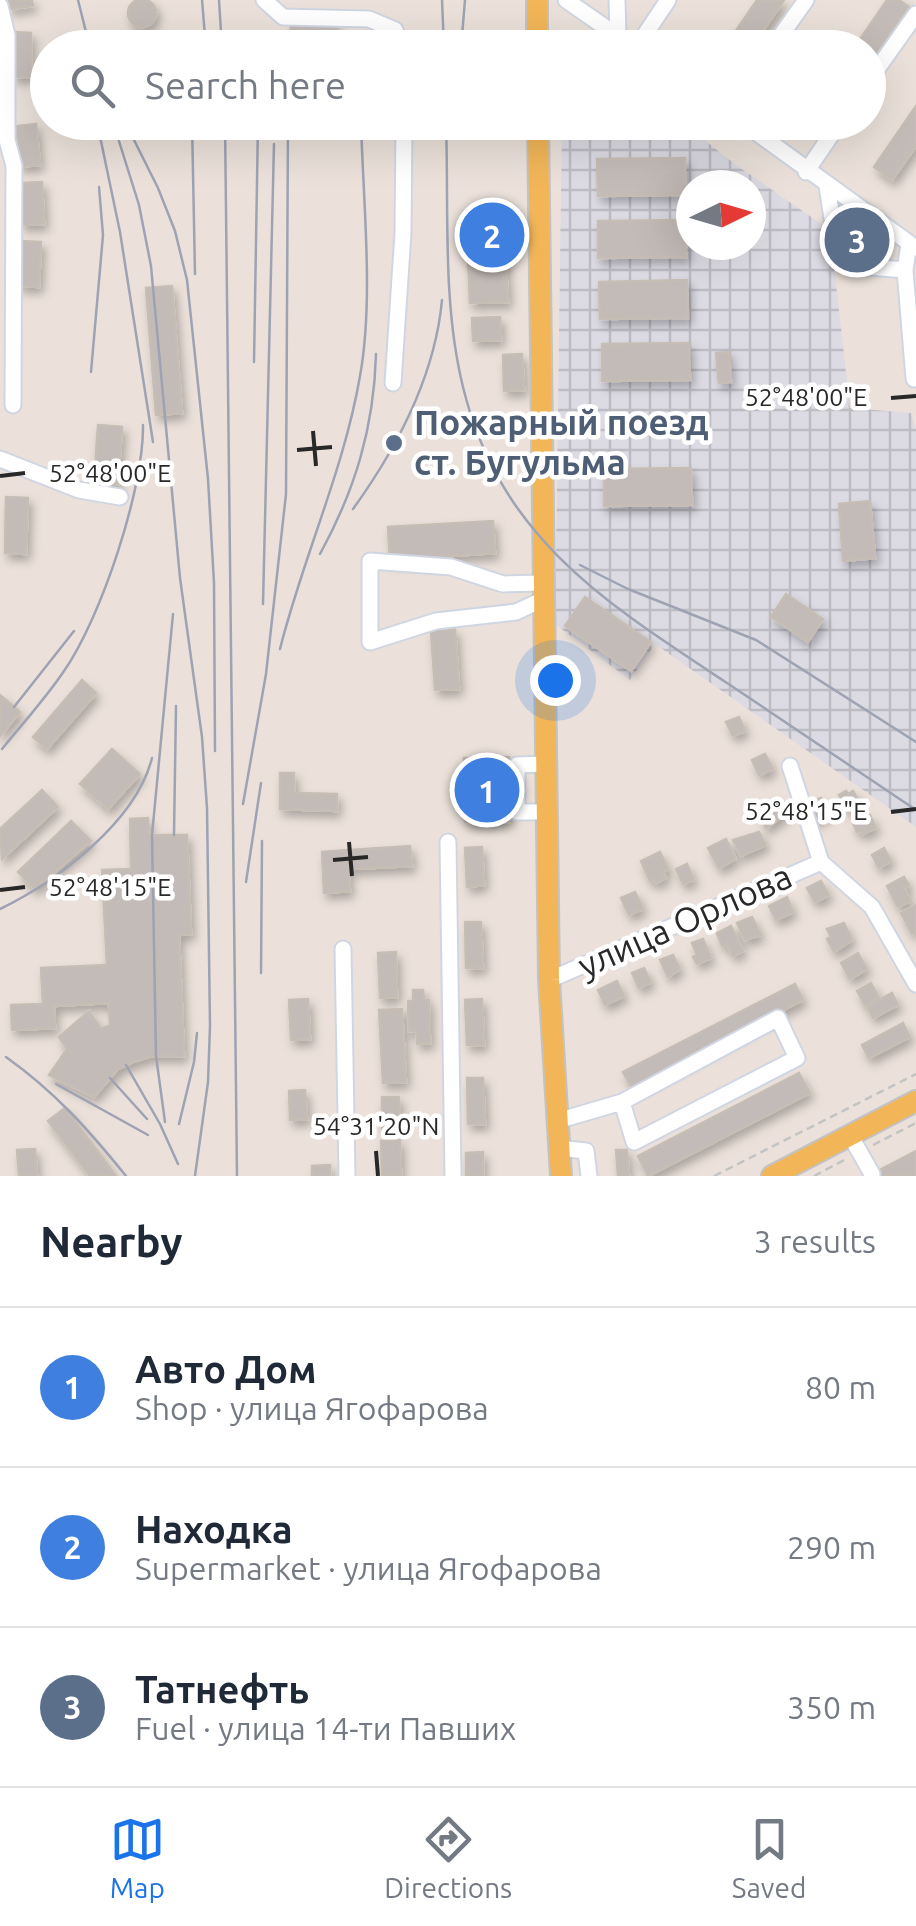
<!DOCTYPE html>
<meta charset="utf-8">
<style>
body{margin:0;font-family:Ubuntu,sans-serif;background:#f6f6f7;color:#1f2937}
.compass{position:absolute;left:676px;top:170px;width:90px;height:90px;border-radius:50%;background:#fff;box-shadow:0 10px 40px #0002;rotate:85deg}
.you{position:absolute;left:555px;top:680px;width:35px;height:35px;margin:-25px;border:8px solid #fff;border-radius:50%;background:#1a73e8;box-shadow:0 0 0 15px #1a73e833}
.badge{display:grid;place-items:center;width:65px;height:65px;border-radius:50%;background:#1a73e8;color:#fff;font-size:32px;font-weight:700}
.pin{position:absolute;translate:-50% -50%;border:5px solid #fff;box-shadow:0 2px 10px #0006}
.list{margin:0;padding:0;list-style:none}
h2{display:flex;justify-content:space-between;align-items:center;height:130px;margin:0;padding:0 40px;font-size:42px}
h2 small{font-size:32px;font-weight:400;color:#747a83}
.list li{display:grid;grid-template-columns:65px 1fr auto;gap:30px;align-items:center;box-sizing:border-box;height:160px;padding:0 40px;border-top:2px solid #e0e1e3}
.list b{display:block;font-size:38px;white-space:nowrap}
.list p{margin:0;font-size:32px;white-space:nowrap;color:#747a83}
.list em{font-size:32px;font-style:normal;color:#747a83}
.icon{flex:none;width:55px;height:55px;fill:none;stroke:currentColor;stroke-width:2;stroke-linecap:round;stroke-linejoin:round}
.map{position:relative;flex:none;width:916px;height:1176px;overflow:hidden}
.search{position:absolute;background:#fff;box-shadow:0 10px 40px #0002;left:30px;right:30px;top:30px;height:110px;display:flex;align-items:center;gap:25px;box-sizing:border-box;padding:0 35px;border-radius:55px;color:#747a83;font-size:38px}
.sheet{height:610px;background:#fff}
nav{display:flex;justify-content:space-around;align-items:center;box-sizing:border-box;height:140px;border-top:2px solid #e0e1e3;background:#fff;font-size:28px;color:#747a83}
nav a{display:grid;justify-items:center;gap:5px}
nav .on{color:#1a73e8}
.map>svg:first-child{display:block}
.industrial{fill:url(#industrial-grid);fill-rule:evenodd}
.building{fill:#c3bbb7;stroke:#c6bdb4;stroke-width:2.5;filter:url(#shadow)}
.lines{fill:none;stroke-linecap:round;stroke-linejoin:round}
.minor-casing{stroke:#cfd6e2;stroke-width:19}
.major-casing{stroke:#c3c3c3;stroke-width:24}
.path{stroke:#c3c3c3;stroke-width:2.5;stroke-dasharray:8 5;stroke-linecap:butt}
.minor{stroke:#fff;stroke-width:15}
.major{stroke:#f2b658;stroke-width:20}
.rail{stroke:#9da3b3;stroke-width:2.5}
.ticks{fill:none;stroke:#282828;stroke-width:4}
.service-dot{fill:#5c6f8a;stroke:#fff;stroke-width:4}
.labels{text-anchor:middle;stroke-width:9;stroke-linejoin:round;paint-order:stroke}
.service-label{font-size:35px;font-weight:bold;fill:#4e5e75;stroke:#fff;text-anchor:start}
.street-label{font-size:35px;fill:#282828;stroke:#fff}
.ticks-label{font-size:25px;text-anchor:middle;fill:#282828;stroke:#fff;stroke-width:9;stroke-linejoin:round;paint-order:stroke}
</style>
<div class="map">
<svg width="916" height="1176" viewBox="0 0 916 1176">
<defs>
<pattern id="industrial-grid" width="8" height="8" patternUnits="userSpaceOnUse" patternTransform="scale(2.5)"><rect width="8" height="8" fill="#dcdbe3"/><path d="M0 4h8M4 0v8" fill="none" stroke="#bdbcc3"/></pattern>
<filter id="shadow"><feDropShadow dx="3.5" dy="6" stdDeviation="5" flood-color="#0004"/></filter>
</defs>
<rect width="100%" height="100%" fill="#ebe1da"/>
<!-- industrial -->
<path class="industrial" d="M 562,123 L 683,123 L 736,165 L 830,230 L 850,408 L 911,413 L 916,430 L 916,827 L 655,644 L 630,680 L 555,624 ZM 691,185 L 751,185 L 751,245 L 691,245 Z"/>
<!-- building -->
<path class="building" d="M128 13a14 14 0 1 1 28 0a14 14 0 1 1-28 0Z
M 9,0 L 32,0 L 33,6 L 10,9 Z
M 757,0 L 784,0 L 751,48 L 724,48 Z
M 887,0 L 899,0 L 909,7 L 868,66 L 868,48 L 854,48 Z
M 291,22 L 337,23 L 336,43 L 290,42 Z
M 13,32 L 31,33 L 31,77 L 13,77 Z
M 916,106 L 916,146 L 892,180 L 874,167 Z
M 36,124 L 40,165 L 20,167 L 16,126 Z
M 685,158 L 685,195 L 598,196 L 597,159 Z
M 42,182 L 44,224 L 22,225 L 21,183 Z
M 503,211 L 508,302 L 470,303 L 466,213 Z
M 686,220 L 686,257 L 598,258 L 598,221 Z
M 847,223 L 874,240 L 867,253 L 839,236 Z
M 20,241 L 41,242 L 39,287 L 19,286 Z
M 687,280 L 688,318 L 600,319 L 599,282 Z
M 172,286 L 182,413 L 156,415 L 146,288 Z
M 500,317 L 501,340 L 473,341 L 472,318 Z
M 689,343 L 690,380 L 602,381 L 602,344 Z
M 729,352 L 731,382 L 719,383 L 716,353 Z
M 522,354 L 524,390 L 504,391 L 503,355 Z
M 98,425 L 122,427 L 118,484 L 94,483 Z
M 691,468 L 692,505 L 604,506 L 604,469 Z
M 6,497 L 28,498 L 26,554 L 5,553 Z
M 870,501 L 875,558 L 843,561 L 839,504 Z
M 493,521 L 495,553 L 390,560 L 388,527 Z
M 786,594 L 823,619 L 808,642 L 771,617 Z
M 585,597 L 651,642 L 631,671 L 565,626 Z
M 455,629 L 459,689 L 435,690 L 431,631 Z
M 82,680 L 96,693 L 47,749 L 33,737 Z
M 0,695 L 20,712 L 0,736 Z
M 739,717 L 745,731 L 733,736 L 726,722 Z
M 112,749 L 140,774 L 108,809 L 80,784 Z
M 765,754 L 773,769 L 759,775 L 752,760 Z
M 509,757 L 509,822 L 465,822 L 464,758 Z
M 280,773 L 294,773 L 294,793 L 337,794 L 337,811 L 280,809 Z
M 42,790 L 58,807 L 2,859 L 0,829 Z
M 846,791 L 848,794 L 853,791 L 860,803 L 848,811 L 839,795 Z
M 821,798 L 828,814 L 813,822 L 806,805 Z
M 775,800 L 786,814 L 766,828 L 761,817 L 768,813 L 764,805 Z
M 870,815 L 876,828 L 863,834 L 861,830 L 857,832 L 853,823 Z
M 148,818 L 149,835 L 187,835 L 191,934 L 179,935 L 184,1056 L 152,1056 L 133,1062 L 118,1069 L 94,1097 L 49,1075 L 67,1049 L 59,1037 L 89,1011 L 101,1029 L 110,1025 L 109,1003 L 54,1006 L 55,1028 L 12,1030 L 11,1005 L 43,1004 L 41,968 L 107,965 L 102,870 L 131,869 L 130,819 Z
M 71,821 L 91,841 L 35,889 L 18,872 Z
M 759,832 L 766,845 L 741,856 L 733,840 Z
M 726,839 L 736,859 L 719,868 L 708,848 Z
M 410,846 L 412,866 L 351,869 L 348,866 L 350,891 L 324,893 L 322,852 L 347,850 L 347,854 L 350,850 Z
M 482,847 L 484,885 L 467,887 L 465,848 Z
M 884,848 L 891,861 L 879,868 L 872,855 Z
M 660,852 L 668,869 L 663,872 L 666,878 L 656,883 L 654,879 L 650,881 L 641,861 Z
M 687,864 L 694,880 L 683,884 L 676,869 Z
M 904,877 L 909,885 L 904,888 L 911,901 L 898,907 L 887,886 Z
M 821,881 L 829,895 L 815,902 L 807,888 Z
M 635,892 L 643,909 L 629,915 L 621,898 Z
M 787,897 L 793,912 L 776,920 L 769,906 Z
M 916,905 L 916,932 L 912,934 L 901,913 Z
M 752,917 L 761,935 L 745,940 L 737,923 Z
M 465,922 L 481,922 L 483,968 L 466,968 Z
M 844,923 L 852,940 L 834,952 L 827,939 L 831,937 L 827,929 Z
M 731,926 L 743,951 L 733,956 L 727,944 L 722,946 L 717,933 Z
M 703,939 L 711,958 L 697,964 L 693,957 L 697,955 L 692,943 Z
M 396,952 L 397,997 L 380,998 L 378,953 Z
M 858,953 L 867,969 L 850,979 L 841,963 Z
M 673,955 L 680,969 L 668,977 L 660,960 Z
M 644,968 L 651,982 L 639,988 L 632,973 Z
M 617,981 L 624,996 L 605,1005 L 598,990 Z
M 871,983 L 879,998 L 865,1005 L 857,991 Z
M 795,984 L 803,1000 L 632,1088 L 623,1072 Z
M 413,990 L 423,990 L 424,1000 L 429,1000 L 430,1043 L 417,1044 L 417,1031 L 409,1031 L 408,1001 L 413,1001 Z
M 892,993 L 898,1005 L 873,1018 L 867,1006 Z
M 308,999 L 310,1039 L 291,1040 L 289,1000 Z
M 482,999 L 484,1045 L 467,1045 L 465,1000 Z
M 402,1009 L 406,1082 L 383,1083 L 379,1010 Z
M 903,1023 L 910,1037 L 869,1058 L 862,1045 Z
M 799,1073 L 810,1093 L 648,1176 L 638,1156 Z
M 467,1078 L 483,1078 L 485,1124 L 468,1124 Z
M 305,1090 L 307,1119 L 290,1120 L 289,1091 Z
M 382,1097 L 399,1097 L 400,1129 L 382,1129 Z
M 65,1108 L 116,1176 L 90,1176 L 48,1121 Z
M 400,1140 L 401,1176 L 382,1176 L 381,1141 Z
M 35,1149 L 37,1176 L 19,1176 L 17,1150 Z
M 616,1150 L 627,1150 L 629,1176 L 618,1176 Z
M 916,1151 L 916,1176 L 868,1176 Z
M 483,1152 L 483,1176 L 466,1176 L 466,1153 Z
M 330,1165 L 330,1176 L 312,1176 L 312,1166 Z"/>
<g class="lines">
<defs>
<path id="minor" d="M 264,0 L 283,17 L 369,19 L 395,30 L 400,48
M 566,0 L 635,48
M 617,0 L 618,36
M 0,6 L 7,35 L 7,140 L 14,166 L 13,405
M 636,48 L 668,0
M 772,48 L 806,0
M 868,82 L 916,14
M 742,122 L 916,248
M 806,172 L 840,122
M 827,186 L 836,244 L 869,267 L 905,270
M 909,244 L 905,270 L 914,379
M 393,383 L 403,233 L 404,122
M 0,459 L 79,490 L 120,497
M 542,583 L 503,584 L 451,567 L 370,561 L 370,642 L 436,621 L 516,612 L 542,600
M 545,764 L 517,765 L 517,812 L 546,812
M 790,766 L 821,862
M 448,842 L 453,1176
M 821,862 L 872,907 L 916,984
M 343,949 L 347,1176
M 549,980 L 821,862
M 557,1121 L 622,1102 L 634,1142 L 797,1058 L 778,1018 L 622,1102
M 850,1135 L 872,1174
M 558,1148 L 586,1151 L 589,1176"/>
<path id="major" d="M 537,0 L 537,48
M 538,122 L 549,980 L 561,1176
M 772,1176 L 916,1101"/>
</defs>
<!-- minor casing -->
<use href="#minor" class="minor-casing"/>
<!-- major casing -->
<use href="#major" class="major-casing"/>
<!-- path -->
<path class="path" d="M 873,1145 L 916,1123
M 714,1176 L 916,1074
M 814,1176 L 848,1158"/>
<!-- minor -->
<use href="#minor" class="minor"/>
<!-- major -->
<use href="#major" class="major"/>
<!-- rail -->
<path class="rail" d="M 78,0 L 90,48
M 202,0 L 206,48
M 219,0 L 222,48
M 442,0 L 444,48
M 461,48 L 465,0
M 97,122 L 120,232 L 153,442
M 113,122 L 139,205 L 151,266 L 180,578 L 202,737 L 207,808 L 210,1026 L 208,1082 L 195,1176
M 125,122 L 158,188 L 175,231 L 187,280 L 208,479 L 214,583 L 215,751
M 192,122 L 195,274
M 225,122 L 237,1176
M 446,122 C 449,209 442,302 463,387 C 500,538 606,603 727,683 C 790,725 853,767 916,810
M 254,362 L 258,122
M 91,372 L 103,235 L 99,187
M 353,509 C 397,448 435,376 442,300
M 320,554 C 355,490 374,428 376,354
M 580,565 L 628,589 L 756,640 L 916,742
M 263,604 L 274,144
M 280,649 C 303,557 344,470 360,376 C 374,299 363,201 361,122
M 14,707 L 74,631
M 2,749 C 23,723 46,698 64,671 C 101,618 144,489 143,425
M 243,804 L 266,674 L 286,494 L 288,122
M 174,835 L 176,706
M 246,882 L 261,783
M 0,909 C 56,882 136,822 152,758
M 261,973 L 262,841
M 6,1057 C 55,1092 88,1129 126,1176
M 126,1065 L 160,1124 L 178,1164
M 110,1078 L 147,1119
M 56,1084 L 148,1135
M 165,1122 L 156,1056 L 152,835 L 173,614
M 179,1124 L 194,1062 L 197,1033"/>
</g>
<!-- ticks -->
<path class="ticks" d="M 891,398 L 916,396M 313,431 L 316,466M 297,450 L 332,447M 0,476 L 25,473M 891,812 L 916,809M 349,842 L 352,876M 333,860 L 368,857M 0,890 L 25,887M 376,1151 L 378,1176"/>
<!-- markers -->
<circle class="service-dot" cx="394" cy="443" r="10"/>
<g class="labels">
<!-- service labels -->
<g class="service-label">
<text x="414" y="435">Пожарный поезд<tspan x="414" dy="40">ст. Бугульма</tspan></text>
</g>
<!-- street labels -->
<g class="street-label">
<text transform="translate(685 921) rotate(-24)" y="12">улица Орлова</text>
</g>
</g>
<g class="ticks-label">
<text x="806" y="406">52°48'00"E</text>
<text x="110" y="482">52°48'00"E</text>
<text x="806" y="820">52°48'15"E</text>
<text x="110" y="896">52°48'15"E</text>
<text x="376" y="1135">54°31'20"N</text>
</g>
</svg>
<svg class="compass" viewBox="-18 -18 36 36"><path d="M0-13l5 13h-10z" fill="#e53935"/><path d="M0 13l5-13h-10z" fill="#747a83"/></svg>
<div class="you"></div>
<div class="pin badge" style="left:487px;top:790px;background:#3f7fe0">1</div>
<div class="pin badge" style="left:492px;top:235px;background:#3f7fe0">2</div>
<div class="pin badge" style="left:857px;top:240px;background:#5c6f8a">3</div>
<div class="search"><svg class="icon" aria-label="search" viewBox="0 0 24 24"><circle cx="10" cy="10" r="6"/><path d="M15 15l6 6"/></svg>Search here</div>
</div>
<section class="sheet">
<h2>Nearby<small>3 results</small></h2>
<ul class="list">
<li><span class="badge" style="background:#3f7fe0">1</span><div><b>Авто Дом</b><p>Shop · улица Ягофарова</p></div><em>80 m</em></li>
<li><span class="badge" style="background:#3f7fe0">2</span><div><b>Находка</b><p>Supermarket · улица Ягофарова</p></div><em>290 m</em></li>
<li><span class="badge" style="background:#5c6f8a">3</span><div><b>Татнефть</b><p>Fuel · улица 14-ти Павших</p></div><em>350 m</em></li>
</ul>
</section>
<nav>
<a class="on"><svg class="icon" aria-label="map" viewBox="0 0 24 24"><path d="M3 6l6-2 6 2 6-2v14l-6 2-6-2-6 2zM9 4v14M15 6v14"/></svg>Map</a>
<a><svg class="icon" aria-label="directions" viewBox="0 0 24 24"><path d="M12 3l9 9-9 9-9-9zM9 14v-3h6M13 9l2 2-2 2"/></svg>Directions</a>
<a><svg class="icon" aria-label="saved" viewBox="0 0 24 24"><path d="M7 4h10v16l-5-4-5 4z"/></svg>Saved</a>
</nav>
